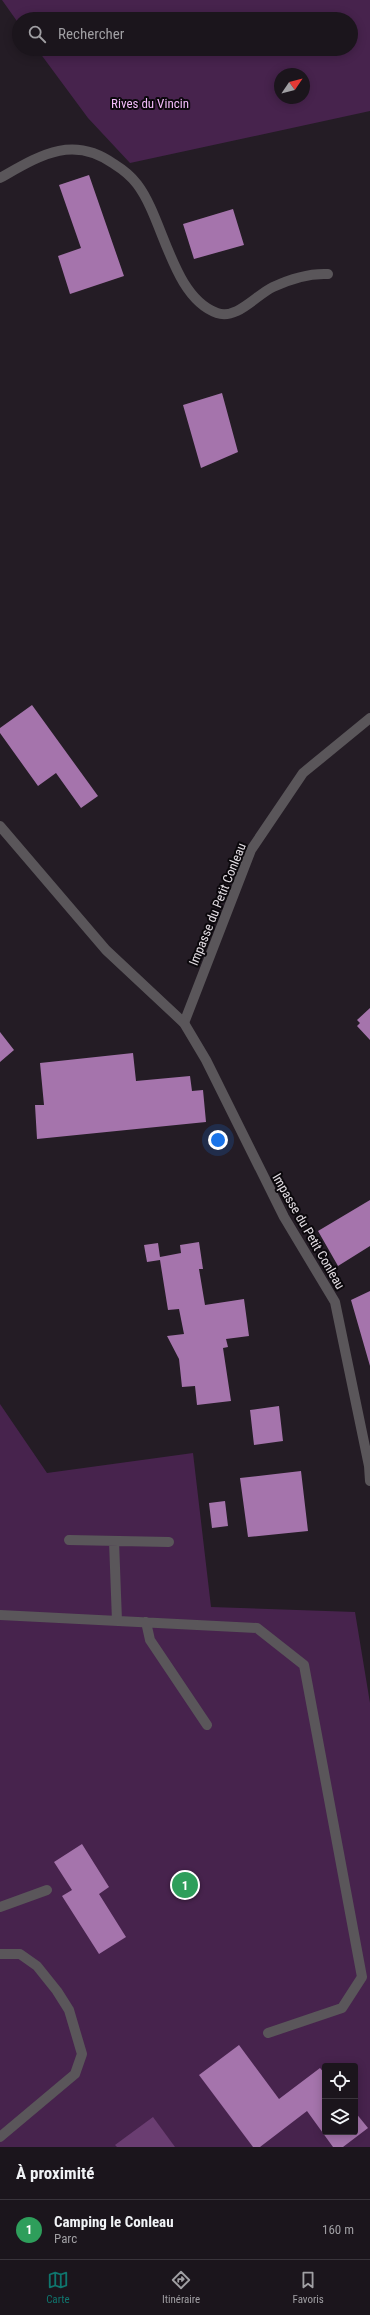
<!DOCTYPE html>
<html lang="fr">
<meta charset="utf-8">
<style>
body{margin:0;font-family:"Roboto Condensed",sans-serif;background:#282229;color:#f1f3f6}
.controls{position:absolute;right:12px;bottom:12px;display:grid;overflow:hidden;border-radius:4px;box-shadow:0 2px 10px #0003}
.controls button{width:36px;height:36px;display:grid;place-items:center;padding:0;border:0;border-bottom:1px solid #39343b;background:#1b151c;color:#f1f3f6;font:20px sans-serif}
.compass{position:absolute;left:274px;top:68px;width:36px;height:36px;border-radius:50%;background:#1b151c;box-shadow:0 2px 10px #0003;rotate:55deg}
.you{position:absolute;left:218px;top:1140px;width:14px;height:14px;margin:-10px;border:3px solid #fff;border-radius:50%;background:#1a73e8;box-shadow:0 0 0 6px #1a73e833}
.badge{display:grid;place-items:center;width:26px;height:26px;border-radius:50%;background:#0f766e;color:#fff;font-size:13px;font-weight:700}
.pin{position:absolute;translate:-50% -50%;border:2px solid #fff;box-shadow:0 1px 4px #0006}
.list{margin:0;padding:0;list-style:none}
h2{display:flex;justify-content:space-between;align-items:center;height:52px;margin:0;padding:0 16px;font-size:17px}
h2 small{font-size:13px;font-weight:400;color:#a09fa3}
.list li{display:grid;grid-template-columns:26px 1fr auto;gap:12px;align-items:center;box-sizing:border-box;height:60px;padding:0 16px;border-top:1px solid #39343b}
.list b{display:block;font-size:15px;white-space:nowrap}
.list p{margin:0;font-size:13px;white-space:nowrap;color:#a09fa3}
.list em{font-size:13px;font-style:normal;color:#a09fa3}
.icon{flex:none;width:22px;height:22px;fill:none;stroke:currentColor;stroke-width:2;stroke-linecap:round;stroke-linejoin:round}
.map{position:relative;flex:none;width:370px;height:2147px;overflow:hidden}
.search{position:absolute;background:#1b151c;box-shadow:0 2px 10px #0003;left:12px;right:12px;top:12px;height:44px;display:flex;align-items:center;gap:10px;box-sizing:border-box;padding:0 14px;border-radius:22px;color:#a09fa3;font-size:15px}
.sheet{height:112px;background:#1b151c}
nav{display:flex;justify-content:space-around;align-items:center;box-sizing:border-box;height:56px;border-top:1px solid #39343b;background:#1b151c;font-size:11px;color:#a09fa3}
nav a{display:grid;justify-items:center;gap:2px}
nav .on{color:#0f766e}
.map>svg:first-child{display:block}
.green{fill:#47234d;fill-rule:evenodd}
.water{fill:#6a3d71}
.building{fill:#a574ac}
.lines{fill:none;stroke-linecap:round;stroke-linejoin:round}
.service{stroke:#5a565a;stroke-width:10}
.minor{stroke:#5a565a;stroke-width:10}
.labels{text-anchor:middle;stroke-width:4;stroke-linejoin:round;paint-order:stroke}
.park-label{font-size:13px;fill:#f2bbfa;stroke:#0b080c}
.street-label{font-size:13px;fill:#e3dde3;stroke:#0b080c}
</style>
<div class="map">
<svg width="370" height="2147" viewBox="0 0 370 2147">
<rect width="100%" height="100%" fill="#241c25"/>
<!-- green -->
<path class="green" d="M 2,0 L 370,0 L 370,111 L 130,163 L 88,118 L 37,49 L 351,49 L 351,19 L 19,19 L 19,24 ZM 280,74 L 304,74 L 304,98 L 280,98 Z
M 0,1404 L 47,1473 L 193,1453 L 211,1607 L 355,1612 L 370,1703 L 370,2147 L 0,2147 ZM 325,2066 L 355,2066 L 355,2132 L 325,2132 Z"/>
<!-- water -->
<path class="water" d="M 153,2117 L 175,2147 L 117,2147 L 115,2145 Z"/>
<!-- building -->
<path class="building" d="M 89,175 L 124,276 L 70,294 L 58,256 L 81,248 L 59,185 Z
M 233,209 L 244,245 L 194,259 L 183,224 Z
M 222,393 L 238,452 L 201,468 L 183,405 Z
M 32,705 L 98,796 L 81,808 L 56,773 L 38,786 L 0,733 L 0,728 Z
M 370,1008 L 370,1040 L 357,1026 L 360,1023 L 357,1020 Z
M 0,1032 L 14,1050 L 0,1062 Z
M 133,1053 L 136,1081 L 190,1076 L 192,1091 L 203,1090 L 206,1122 L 37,1139 L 35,1105 L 44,1105 L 40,1063 Z
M 370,1200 L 370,1246 L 338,1266 L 318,1231 Z
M 199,1242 L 203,1269 L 199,1269 L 205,1305 L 244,1299 L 249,1336 L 226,1339 L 228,1347 L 223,1348 L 231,1401 L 197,1405 L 195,1386 L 182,1387 L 179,1359 L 167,1336 L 184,1334 L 179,1309 L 168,1310 L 160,1260 L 147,1262 L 144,1245 L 158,1243 L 160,1257 L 181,1253 L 180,1245 Z
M 370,1291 L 370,1366 L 351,1300 Z
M 279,1406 L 283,1441 L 254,1445 L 250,1410 Z
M 301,1471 L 308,1531 L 248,1537 L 240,1478 Z
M 225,1501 L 228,1526 L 212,1528 L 209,1503 Z
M 82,1844 L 109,1887 L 99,1894 L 126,1937 L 99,1954 L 62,1896 L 72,1890 L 54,1862 Z
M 239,2045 L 279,2099 L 320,2068 L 325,2074 L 325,2132 L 355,2132 L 355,2112 L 368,2128 L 343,2147 L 333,2147 L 307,2111 L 260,2147 L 253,2147 L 199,2075 Z"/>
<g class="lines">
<!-- service -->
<path class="service" d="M 0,178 C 39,156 72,134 114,164 C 122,169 131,176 137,184 C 164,219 172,297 217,313 C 237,320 256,295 273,287 C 290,279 309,273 328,274
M 184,1023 L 251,850 L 303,773 L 370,718
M 69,1540 L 169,1542
M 114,1541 L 117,1621
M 0,1615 L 257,1628 L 304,1665 L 362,1977 L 342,2008 L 268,2033
M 146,1622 L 150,1640 L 207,1725
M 0,1907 L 47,1890
M 0,1954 L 20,1954 L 37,1966 L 57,1991 L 69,2010 L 82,2054 L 75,2074 L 0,2137"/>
<!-- minor -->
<path class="minor" d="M 0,826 L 106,950 L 184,1023 L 206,1060 L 284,1217 L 335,1302 L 369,1466 L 370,1481"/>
</g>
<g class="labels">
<!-- park labels -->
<g class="park-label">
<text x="150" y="108">Rives du Vincin</text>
</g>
<!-- street labels -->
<g class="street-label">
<text transform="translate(217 904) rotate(-68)" y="5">Impasse du Petit Conleau</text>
<text transform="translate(309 1231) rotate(60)" y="5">Impasse du Petit Conleau</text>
</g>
</g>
</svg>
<div class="controls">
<button><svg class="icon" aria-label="locate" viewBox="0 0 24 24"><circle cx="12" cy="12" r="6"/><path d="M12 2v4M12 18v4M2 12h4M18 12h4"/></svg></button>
<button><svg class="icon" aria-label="layers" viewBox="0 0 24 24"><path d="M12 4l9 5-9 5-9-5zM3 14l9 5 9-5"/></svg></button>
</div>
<svg class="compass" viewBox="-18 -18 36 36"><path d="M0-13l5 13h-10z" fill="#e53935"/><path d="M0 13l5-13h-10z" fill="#a09fa3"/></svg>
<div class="you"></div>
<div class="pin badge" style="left:185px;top:1885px;background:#2e9e5b">1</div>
<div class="search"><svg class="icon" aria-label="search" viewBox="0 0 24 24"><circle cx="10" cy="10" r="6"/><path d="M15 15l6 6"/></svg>Rechercher</div>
</div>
<section class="sheet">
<h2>À proximité<small></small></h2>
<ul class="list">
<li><span class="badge" style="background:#2e9e5b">1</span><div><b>Camping le Conleau</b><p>Parc</p></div><em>160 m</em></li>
</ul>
</section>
<nav>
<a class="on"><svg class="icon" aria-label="map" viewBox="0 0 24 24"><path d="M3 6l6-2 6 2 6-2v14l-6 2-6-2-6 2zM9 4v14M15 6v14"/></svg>Carte</a>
<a><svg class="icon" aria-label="directions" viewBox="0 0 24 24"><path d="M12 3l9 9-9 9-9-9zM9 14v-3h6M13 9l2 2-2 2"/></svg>Itinéraire</a>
<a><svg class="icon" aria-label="saved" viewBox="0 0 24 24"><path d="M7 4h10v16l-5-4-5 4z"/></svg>Favoris</a>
</nav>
